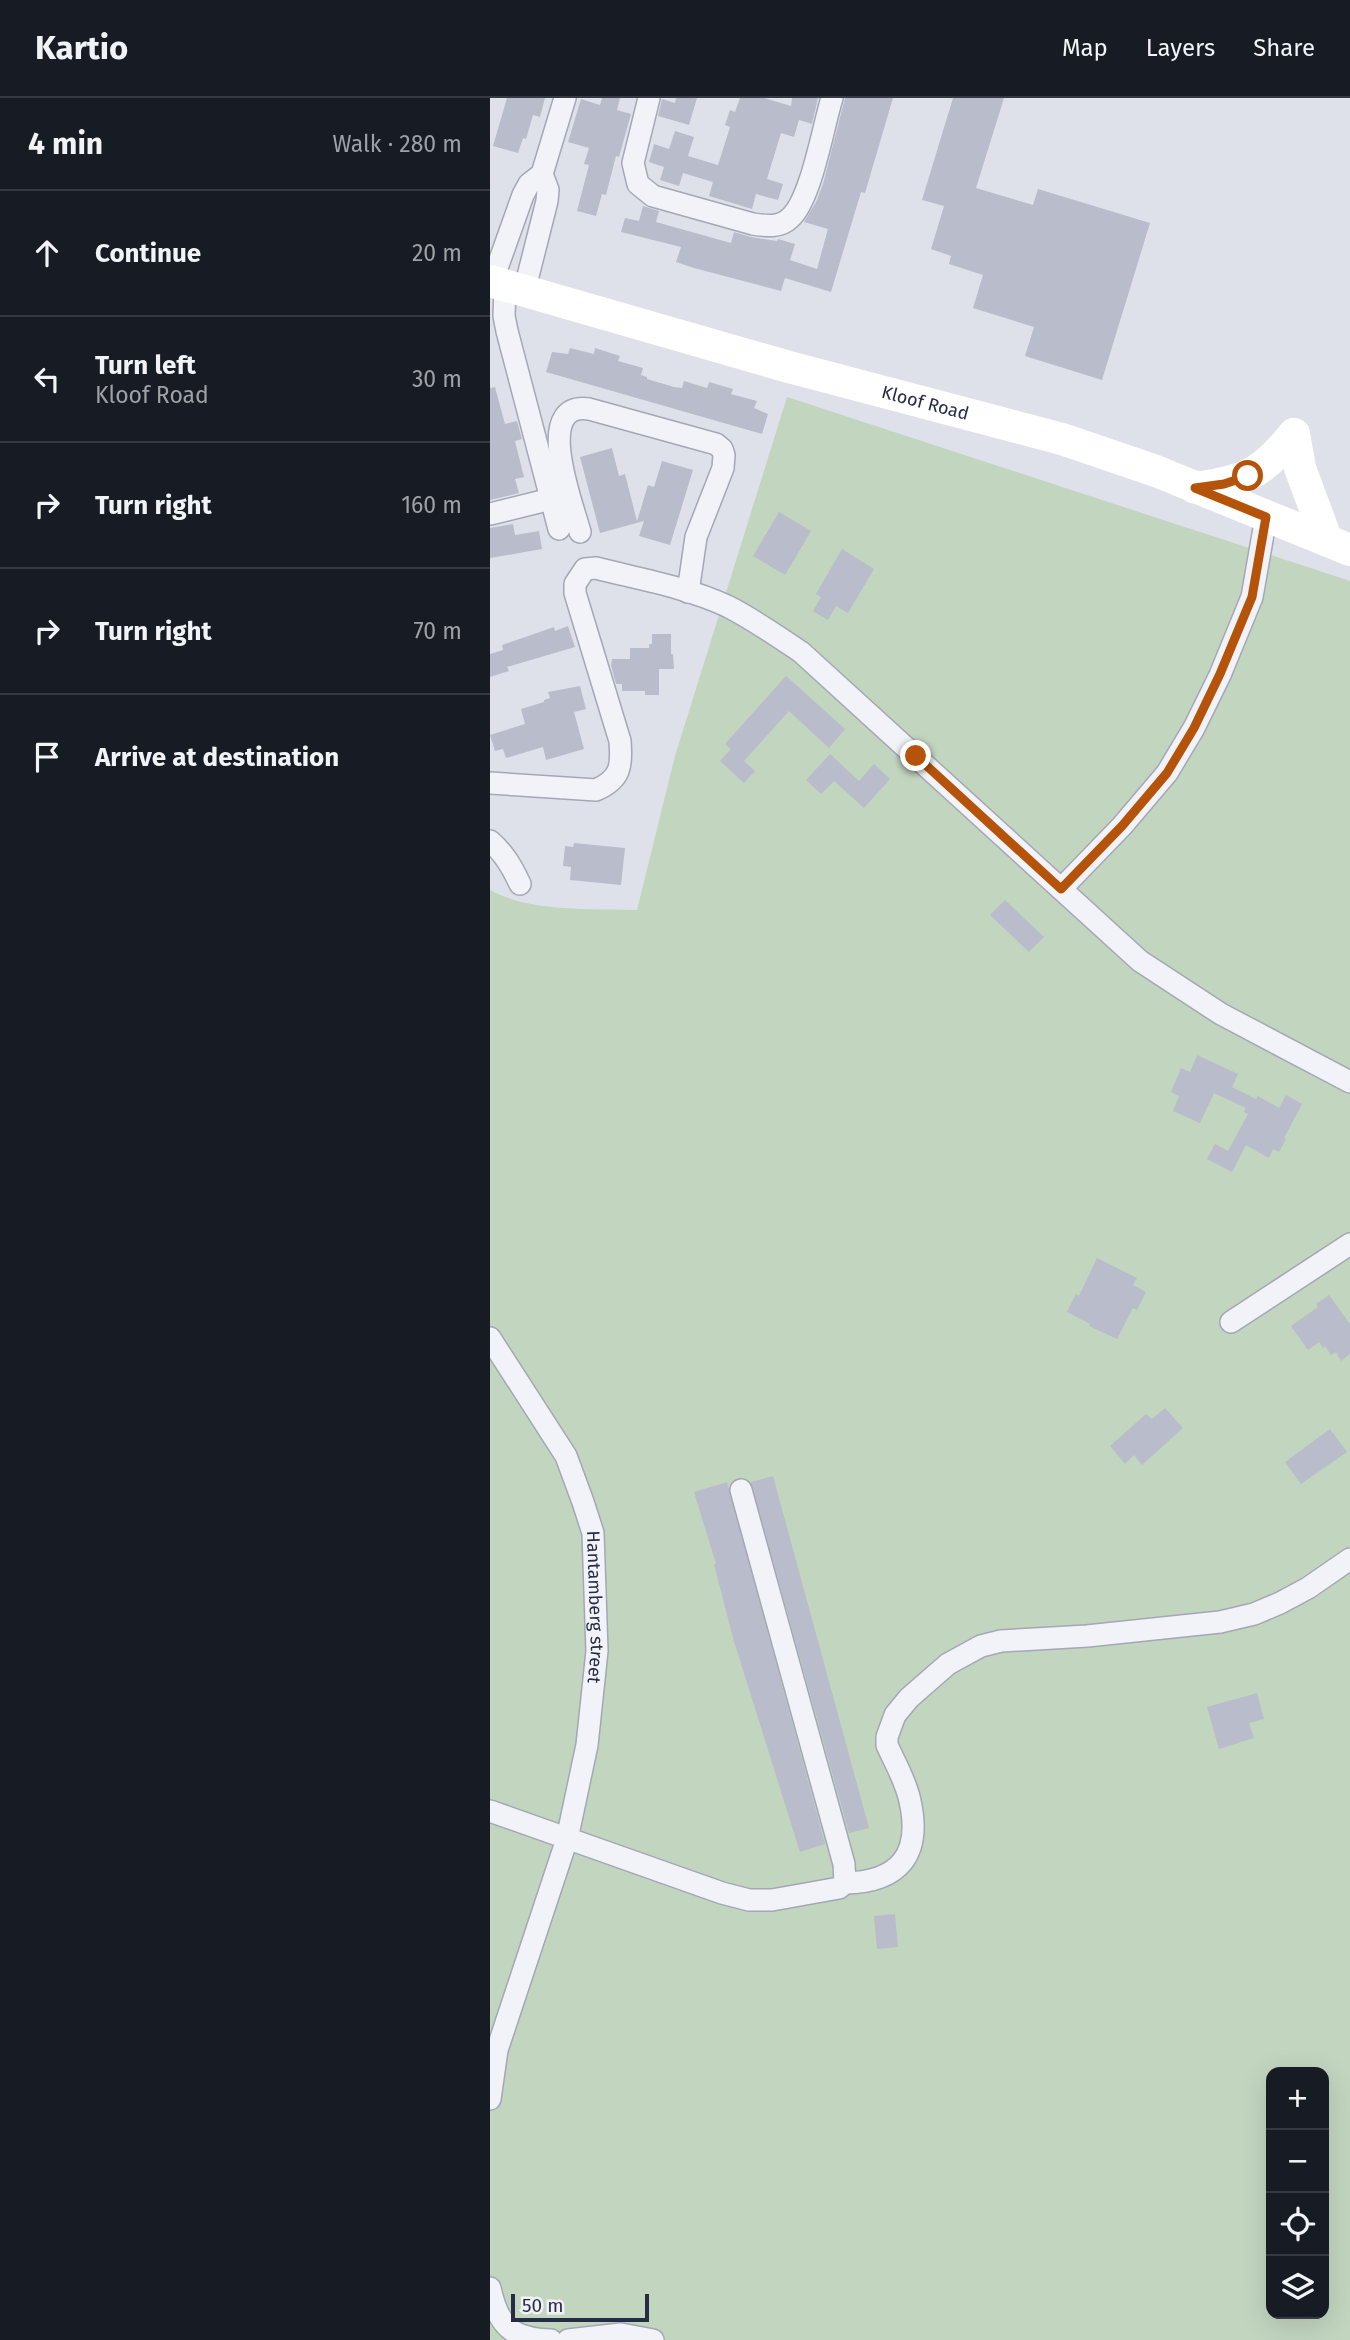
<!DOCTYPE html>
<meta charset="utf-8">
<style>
body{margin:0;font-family:"Fira Sans",sans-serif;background:#242831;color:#f1f3f6}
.controls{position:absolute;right:21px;bottom:21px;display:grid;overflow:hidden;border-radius:14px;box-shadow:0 7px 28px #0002}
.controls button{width:63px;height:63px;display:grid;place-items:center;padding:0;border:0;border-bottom:2px solid #363941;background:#171b24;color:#f1f3f6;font:35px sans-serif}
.scale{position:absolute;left:21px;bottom:18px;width:138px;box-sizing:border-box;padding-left:7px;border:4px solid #262c43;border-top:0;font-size:19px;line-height:24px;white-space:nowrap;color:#262c43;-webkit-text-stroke:5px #eff1f7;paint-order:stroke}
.stop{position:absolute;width:21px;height:21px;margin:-16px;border:5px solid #b45309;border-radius:50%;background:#fff}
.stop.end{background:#b45309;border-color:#fff;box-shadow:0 2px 7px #0008}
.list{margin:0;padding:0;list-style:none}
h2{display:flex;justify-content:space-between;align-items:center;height:91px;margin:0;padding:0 28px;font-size:30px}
h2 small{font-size:23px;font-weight:400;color:#9ea1a6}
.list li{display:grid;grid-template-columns:46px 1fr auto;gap:21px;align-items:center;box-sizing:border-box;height:126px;padding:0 28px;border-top:2px solid #363941}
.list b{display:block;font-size:26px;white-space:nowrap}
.list p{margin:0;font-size:23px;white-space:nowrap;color:#9ea1a6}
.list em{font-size:23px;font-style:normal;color:#9ea1a6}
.icon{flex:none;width:38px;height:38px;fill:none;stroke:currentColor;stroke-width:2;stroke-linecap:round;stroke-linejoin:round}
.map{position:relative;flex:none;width:860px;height:2242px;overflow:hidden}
header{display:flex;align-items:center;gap:42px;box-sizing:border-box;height:98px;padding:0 35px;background:#171b24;border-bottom:2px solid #363941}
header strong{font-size:33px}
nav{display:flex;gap:38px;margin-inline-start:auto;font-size:24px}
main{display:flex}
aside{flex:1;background:#171b24}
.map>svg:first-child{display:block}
.green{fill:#c1d5bf;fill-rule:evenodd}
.building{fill:#b9bcca}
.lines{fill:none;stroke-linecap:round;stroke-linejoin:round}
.street-casing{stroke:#a4a7b5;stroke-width:24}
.street{stroke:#f2f3f8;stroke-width:21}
.secondary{stroke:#fff;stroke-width:32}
.route{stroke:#b45309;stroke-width:9}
.labels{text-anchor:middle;stroke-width:6;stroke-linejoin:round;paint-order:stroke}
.street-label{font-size:18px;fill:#262c43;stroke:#eff1f7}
</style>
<header>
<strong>Kartio</strong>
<nav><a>Map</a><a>Layers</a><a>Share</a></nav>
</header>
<main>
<aside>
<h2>4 min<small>Walk · 280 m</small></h2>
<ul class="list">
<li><svg class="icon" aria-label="ahead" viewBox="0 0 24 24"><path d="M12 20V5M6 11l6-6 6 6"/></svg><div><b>Continue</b></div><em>20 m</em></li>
<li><svg class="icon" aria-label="left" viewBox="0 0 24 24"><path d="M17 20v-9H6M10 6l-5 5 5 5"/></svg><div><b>Turn left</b><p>Kloof Road</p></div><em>30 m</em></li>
<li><svg class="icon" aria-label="right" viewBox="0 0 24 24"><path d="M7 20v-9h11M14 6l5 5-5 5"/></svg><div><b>Turn right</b></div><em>160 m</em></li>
<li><svg class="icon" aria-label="right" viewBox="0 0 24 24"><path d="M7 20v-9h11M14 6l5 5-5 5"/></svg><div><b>Turn right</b></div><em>70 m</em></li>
<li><svg class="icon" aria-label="arrive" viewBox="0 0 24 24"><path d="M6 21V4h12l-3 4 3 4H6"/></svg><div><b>Arrive at destination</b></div></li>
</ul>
</aside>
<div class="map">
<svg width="860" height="2242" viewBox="0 0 860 2242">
<rect width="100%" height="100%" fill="#dfe1ea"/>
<!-- green -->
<path class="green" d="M 297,299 L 860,483 L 860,2242 L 0,2242 L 0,792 C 42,815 101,810 147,812 L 185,658 ZM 781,1974 L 834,1974 L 834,2216 L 781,2216 Z"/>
<!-- building -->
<path class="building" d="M 17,0 L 55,0 L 50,19 L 43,17 L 36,41 L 33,40 L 28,55 L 3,48 Z
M 112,0 L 130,0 L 127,12 L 141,16 L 129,59 L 126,58 L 116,97 L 112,96 L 106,118 L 87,113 L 99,67 L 94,66 L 99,50 L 78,44 L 91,1 L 110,7 Z
M 186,0 L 207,0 L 199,27 L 168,18 L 172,1 L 185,5 Z
M 250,0 L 274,0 L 301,8 L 302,0 L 328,0 L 322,26 L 309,22 L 304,39 L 291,35 L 277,81 L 293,86 L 288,102 L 266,96 L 262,111 L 219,98 L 223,84 L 193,75 L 189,88 L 170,82 L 174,69 L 159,64 L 164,46 L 179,51 L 185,33 L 204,39 L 198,58 L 228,67 L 240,29 L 235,27 L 240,12 L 245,14 Z
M 355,0 L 403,0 L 375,95 L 371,94 L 341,194 L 295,180 L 291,193 L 204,170 L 186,164 L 191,149 L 131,134 L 135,120 L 149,123 L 153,108 L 169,113 L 166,124 L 241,145 L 244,134 L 261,139 L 287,143 L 288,141 L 305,146 L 300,162 L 327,171 L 338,131 L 314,124 L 326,104 L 333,86 Z
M 463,0 L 514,0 L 486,90 L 543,107 L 548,91 L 660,125 L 612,282 L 535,258 L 544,229 L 483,210 L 493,177 L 459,166 L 461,158 L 441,151 L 454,108 L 432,102 Z
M 80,250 L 104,256 L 105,250 L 130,258 L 128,263 L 153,270 L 151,277 L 157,279 L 157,281 L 184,289 L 192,290 L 194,283 L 217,290 L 219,284 L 243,291 L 241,296 L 267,303 L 264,310 L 278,316 L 272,336 L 56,274 L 62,254 L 78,256 Z
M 5,289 L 15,326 L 27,323 L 32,341 L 25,343 L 34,379 L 25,381 L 29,395 L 0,402 L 0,290 Z
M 122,350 L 129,378 L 135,376 L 147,423 L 158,387 L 164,389 L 172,363 L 203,372 L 180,447 L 149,438 L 154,423 L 110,435 L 90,359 Z
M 289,414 L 321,433 L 295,477 L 263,458 Z
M 23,426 L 25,437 L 49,433 L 52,451 L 0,460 L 0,430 Z
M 352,451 L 384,471 L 358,515 L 346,508 L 338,522 L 323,513 L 331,499 L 326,496 Z
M 78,528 L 85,549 L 17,569 L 19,573 L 0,579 L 0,556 L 13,552 L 12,547 L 64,529 L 65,533 Z
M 162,536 L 181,536 L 181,556 L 183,556 L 184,571 L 169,571 L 169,597 L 155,597 L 155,593 L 132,593 L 132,586 L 126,586 L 121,567 L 122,561 L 140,561 L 140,550 L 159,550 L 159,546 L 162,546 Z
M 296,578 L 355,631 L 339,650 L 299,613 L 254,663 L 265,673 L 254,685 L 230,663 L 241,651 L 235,646 Z
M 90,588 L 96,611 L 84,614 L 94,651 L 56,662 L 53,649 L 16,660 L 13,651 L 5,653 L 0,637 L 35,626 L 31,611 L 54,604 L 54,602 L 60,600 L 58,594 Z
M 340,656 L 369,683 L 384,666 L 400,681 L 374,710 L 344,683 L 331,696 L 316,682 Z
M 84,745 L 135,750 L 131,787 L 80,782 L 81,769 L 73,768 L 75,748 L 83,749 Z
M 515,802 L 554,839 L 539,854 L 500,817 Z
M 707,957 L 748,976 L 742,989 L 766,1001 L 768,998 L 789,1010 L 796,997 L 812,1006 L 794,1040 L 796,1041 L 789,1054 L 783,1051 L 779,1060 L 756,1047 L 742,1074 L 717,1061 L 725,1046 L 738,1053 L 758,1016 L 754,1014 L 756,1010 L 724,995 L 710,1025 L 683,1013 L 689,998 L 681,994 L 691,970 L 700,974 Z
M 607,1160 L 647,1180 L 643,1187 L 656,1194 L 647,1212 L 643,1210 L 627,1241 L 599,1228 L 600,1226 L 577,1214 L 586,1196 L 589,1198 Z
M 839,1197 L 860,1226 L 860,1256 L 851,1263 L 846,1254 L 841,1257 L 835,1248 L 833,1250 L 829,1244 L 818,1252 L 801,1228 L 828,1209 L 826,1206 Z
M 675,1310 L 693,1330 L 652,1367 L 644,1357 L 635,1366 L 620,1348 L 656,1316 L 662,1321 Z
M 840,1331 L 857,1354 L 811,1386 L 795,1364 Z
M 283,1378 L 379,1730 L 359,1735 L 261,1384 Z
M 237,1384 L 335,1746 L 310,1754 L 243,1540 L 224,1466 L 226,1466 L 204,1394 Z
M 767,1595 L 774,1621 L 759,1625 L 764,1640 L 729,1651 L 717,1609 Z
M 405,1816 L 408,1849 L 387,1851 L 384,1818 Z"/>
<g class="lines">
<defs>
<g id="street">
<path d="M 159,0 L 143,65 L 148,86 L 163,98 L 263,126 C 276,128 290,130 300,120 C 321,102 333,29 342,0"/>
<path d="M 2,184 L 33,97 L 39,86 L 52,76 L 75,0"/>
<path d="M 15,188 L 14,218 L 17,233 L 69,431"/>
<path d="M 34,194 L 57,103 L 58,92 L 52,76"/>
<path d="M 0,416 L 61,401"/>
<path d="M 90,434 C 83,407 42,303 99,311 L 226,346 L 232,351 L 234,357 L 233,370 L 206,439 L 198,494"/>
<path d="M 0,685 L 106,692 C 131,681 132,668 130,643 L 85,495 L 85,486 L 95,471 L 106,470 C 149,481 196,489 237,508 C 263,521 287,538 311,554 L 650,863 L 731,916 L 860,984"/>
<path d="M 0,743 C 14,755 22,769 30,786"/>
<path d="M 571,791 L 632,728 L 677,675 L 704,630 L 730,577 L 762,499 L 776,419"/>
<path d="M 741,1224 L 860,1146"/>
<path id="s1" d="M 0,1240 L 76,1358 L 93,1404 L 103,1435 L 107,1553 L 97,1647 L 77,1741 L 7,1952 L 0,2001"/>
<path d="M 0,1713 L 232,1795 L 259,1802 L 282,1802 L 349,1790 L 355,1785 L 354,1766 L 251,1392"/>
<path d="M 355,1785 C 409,1784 432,1757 420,1703 C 416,1683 405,1665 397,1647 L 397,1639 L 405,1617 L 419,1600 L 458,1566 L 491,1548 L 511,1543 L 597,1538 L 730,1524 L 764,1516 L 790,1505 L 818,1490 L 860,1461"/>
<path d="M 0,2190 C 8,2228 22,2241 61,2242"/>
<path d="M 78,2242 L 131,2236 L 163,2242"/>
</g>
</defs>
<!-- street casing -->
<use href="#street" class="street-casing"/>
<!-- street -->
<use href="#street" class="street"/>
<!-- secondary -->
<g class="secondary">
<path id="s2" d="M 0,183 L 299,269 L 572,341 L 666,373 L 860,452"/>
<path d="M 804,336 L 810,370 L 837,443"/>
<path d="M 705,390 C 755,383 772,376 804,336"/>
</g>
</g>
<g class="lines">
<!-- route -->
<path class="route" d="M 426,658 L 571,791 L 632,728 L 677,675 L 704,630 L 730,576 L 762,499 L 776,419 L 705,390 L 734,386 L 758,378"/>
</g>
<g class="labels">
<!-- street labels -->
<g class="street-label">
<text dy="6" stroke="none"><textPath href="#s2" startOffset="452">Kloof Road</textPath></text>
<text dy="6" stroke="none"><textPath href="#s1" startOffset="296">Hantamberg street</textPath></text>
</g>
</g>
</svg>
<div class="controls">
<button>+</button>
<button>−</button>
<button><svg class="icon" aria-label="locate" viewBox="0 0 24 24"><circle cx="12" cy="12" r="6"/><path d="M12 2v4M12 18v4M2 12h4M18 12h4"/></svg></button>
<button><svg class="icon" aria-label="layers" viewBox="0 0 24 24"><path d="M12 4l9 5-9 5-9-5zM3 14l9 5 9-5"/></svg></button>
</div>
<div class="scale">50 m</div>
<div class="stop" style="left:758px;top:378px"></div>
<div class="stop end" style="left:426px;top:658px"></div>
</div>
</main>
